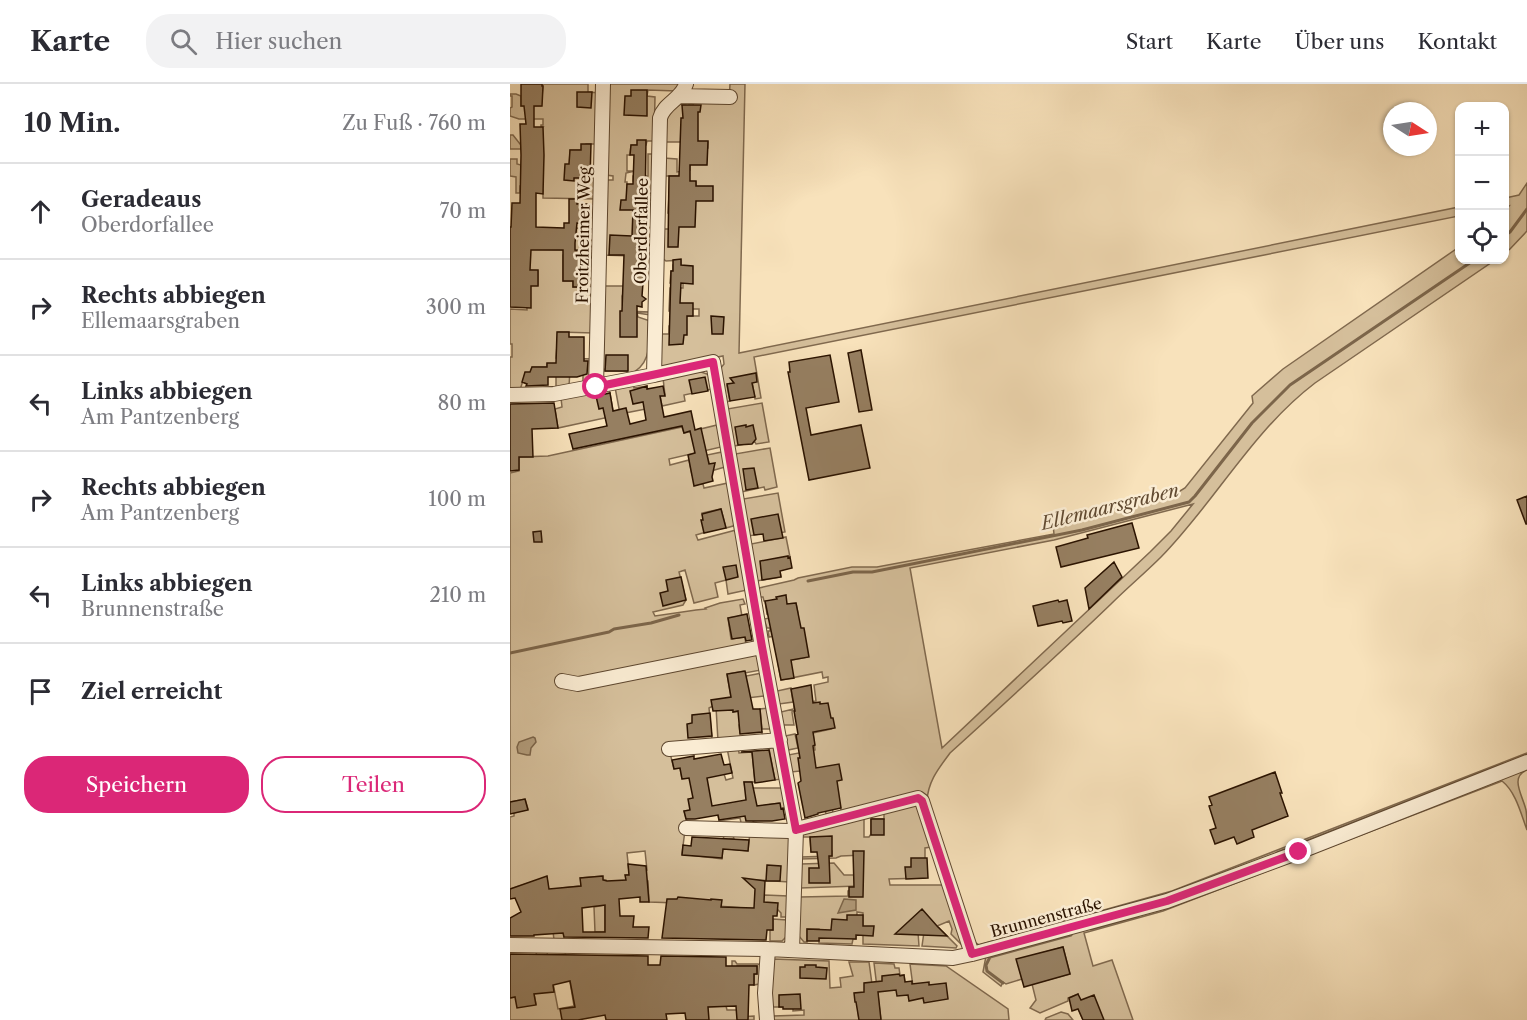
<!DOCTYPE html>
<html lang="de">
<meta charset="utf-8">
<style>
body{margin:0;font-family:"Libre Caslon Text",serif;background:#f2f2f3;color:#2b2b33}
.controls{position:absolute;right:18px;top:18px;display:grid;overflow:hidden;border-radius:12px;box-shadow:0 2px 4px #0004}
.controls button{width:54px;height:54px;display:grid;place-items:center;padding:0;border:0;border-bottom:2px solid #e1e1e2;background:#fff;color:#2b2b33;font:30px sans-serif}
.compass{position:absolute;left:873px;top:18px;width:54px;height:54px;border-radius:50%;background:#fff;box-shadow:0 2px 4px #0004;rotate:102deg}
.stop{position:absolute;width:18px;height:18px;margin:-14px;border:4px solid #db2777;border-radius:50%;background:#fff}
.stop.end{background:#db2777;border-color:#fff;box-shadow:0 2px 6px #0008}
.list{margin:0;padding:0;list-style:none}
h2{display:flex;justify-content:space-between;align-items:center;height:78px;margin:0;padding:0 24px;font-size:26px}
h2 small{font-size:20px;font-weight:400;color:#7c7c81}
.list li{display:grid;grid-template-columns:39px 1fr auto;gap:18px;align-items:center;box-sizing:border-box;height:96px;padding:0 24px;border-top:2px solid #e1e1e2}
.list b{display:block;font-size:22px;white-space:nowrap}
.list p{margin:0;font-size:20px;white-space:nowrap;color:#7c7c81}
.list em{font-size:20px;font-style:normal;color:#7c7c81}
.actions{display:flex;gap:12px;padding:18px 24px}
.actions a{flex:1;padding:14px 0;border:2px solid #db2777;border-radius:24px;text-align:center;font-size:21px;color:#db2777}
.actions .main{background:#db2777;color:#fff}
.icon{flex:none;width:33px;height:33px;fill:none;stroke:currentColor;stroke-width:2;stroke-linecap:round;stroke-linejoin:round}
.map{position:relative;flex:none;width:1017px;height:936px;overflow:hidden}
header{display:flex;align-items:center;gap:36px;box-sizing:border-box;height:84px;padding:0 30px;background:#fff;border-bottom:2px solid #e1e1e2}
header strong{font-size:28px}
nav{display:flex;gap:33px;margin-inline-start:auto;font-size:21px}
.search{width:420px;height:54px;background:#f2f2f3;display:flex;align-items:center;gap:15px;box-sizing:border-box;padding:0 21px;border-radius:24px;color:#7c7c81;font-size:22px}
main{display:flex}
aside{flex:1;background:#fff}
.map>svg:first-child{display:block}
.green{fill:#d5bf9b;stroke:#80694e;stroke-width:1.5;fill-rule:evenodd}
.water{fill:#b29c7b;stroke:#7c654a;stroke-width:1.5}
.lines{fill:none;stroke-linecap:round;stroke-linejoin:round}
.stream{stroke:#7c654a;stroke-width:3}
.building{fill:#967f61;stroke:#2b1300;stroke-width:1.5;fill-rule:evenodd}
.street-casing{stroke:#5e472f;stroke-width:16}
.street{stroke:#faecd3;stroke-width:14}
.route{stroke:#db2777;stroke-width:8}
.labels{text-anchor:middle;stroke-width:5;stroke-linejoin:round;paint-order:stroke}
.street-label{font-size:16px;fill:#2b1300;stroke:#faecd3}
.water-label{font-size:18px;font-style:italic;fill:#614a31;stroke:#faecd3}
</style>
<header>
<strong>Karte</strong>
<div class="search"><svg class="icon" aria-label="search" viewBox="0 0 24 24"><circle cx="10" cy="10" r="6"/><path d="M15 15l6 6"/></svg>Hier suchen</div>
<nav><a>Start</a><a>Karte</a><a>Über uns</a><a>Kontakt</a></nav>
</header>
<main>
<aside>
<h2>10 Min.<small>Zu Fuß · 760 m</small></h2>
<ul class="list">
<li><svg class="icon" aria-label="ahead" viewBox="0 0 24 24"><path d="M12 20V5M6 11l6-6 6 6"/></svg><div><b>Geradeaus</b><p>Oberdorfallee</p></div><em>70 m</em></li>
<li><svg class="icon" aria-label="right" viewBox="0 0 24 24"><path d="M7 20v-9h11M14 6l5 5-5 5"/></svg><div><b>Rechts abbiegen</b><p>Ellemaarsgraben</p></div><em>300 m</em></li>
<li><svg class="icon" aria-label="left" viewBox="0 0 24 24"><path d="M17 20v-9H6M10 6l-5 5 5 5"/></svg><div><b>Links abbiegen</b><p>Am Pantzenberg</p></div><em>80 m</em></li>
<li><svg class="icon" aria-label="right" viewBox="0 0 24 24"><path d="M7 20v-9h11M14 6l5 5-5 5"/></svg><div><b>Rechts abbiegen</b><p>Am Pantzenberg</p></div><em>100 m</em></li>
<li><svg class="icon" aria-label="left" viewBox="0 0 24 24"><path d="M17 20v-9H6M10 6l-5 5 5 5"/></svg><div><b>Links abbiegen</b><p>Brunnenstraße</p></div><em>210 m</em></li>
<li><svg class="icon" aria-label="arrive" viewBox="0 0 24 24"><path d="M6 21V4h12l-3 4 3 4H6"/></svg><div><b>Ziel erreicht</b></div></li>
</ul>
<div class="actions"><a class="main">Speichern</a><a>Teilen</a></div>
</aside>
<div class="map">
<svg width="1017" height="936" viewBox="0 0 1017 936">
<rect width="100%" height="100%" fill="#f8e2bb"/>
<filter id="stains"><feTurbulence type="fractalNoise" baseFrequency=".00333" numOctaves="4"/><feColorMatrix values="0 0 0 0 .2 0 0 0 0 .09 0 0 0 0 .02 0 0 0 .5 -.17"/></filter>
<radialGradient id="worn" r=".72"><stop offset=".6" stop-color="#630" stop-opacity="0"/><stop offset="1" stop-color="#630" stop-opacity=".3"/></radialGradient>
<!-- green -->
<path class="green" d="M 32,0 L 78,0 L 78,8 L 90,9 L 85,60 L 76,60 L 75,66 L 60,66 L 59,89 L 70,94 L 88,94 L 87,115 L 33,114 L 33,106 L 29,105 L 33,65 L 0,65 L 0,51 L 3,51 L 10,60 L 17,60 L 33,43 L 31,43 L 31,41 L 33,41 L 33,35 L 9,35 L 0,32 L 0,24 L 2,23 L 2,12 L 0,12 L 0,10 L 6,10 L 11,12 L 11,22 L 31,22 L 33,3 Z
M 96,0 L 171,0 L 167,7 L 138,6 L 137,12 L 145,13 L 144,57 L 137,57 L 136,61 L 121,61 L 120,71 L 117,71 L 117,87 L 125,87 L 116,89 L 115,98 L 117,98 L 117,111 L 135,117 L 123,172 L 92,171 L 94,96 L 103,96 L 103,92 L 96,91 Z
M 220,0 L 235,0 L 229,269 L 949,123 L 949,132 L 244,273 L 251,314 L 245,315 L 241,291 L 235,297 L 217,301 L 220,317 L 216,318 L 210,285 L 214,280 L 213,272 L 154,284 L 149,281 L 150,250 L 159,250 L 159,242 L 170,243 L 170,232 L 189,232 L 189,225 L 170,225 L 170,227 L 159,227 L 160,204 L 173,204 L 173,199 L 160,199 L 161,187 L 163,187 L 163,181 L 171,181 L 171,176 L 156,177 L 151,173 L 152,145 L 168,145 L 169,129 L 158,129 L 159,111 L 178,111 L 186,102 L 186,98 L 170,97 L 170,92 L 153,92 L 154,74 L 167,75 L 167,88 L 180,86 L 180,76 L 198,64 L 198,58 L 154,58 L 155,32 L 171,19 L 172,21 L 179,19 L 179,21 L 183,21 L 184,19 L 219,18 Z
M 138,70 L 144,70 L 143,109 L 135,109 L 135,101 L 129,97 L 123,97 L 123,92 L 138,92 Z
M 0,75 L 7,75 L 7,80 L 11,81 L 11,102 L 10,102 L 10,108 L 11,109 L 6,109 L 6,93 L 0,92 Z
M 1017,99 L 1017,147 L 1000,165 L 995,169 L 995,127 L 999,122 L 995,123 L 995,114 L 1009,111 Z
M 65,144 L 86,145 L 86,167 L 62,166 L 53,171 L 53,197 L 63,197 L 63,203 L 85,203 L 84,249 L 48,248 L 46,274 L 84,275 L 82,296 L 73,300 L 73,289 L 60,285 L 59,303 L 46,306 L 46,280 L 37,280 L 37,283 L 22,283 L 20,290 L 15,290 L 10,306 L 0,307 L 0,273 L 2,273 L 2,260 L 0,260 L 0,225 L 17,226 L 17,221 L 0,201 L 28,201 L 28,187 L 19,186 L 13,165 L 56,166 Z
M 949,163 L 950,176 L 985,176 L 805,299 C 742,347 705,418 651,473 C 635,489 617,504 601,520 C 548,571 494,620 440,669 C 429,684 418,697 417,717 L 461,856 L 469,861 L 662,807 L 1017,669 L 1017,686 C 999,693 1013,712 1016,726 C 1017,732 1017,739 1017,746 C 1011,730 1006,708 992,697 L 653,827 L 574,849 L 583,882 L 602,876 L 623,936 L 573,936 L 568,924 L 568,910 L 558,914 L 558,917 L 530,929 L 520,924 L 526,916 L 522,900 L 560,890 L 553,863 L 507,876 L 512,895 L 496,900 L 493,898 L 491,902 L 473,888 L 476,872 L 454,863 L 441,850 L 442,845 L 439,837 L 427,842 L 447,862 L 446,864 L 412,862 L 414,848 L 408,848 L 409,862 L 353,860 L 353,829 L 347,828 L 346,855 L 343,855 L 342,860 L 309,859 L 309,845 L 297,845 L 297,858 L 294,858 L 288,851 L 290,813 L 338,812 L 338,807 L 348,802 L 290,804 L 291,780 L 324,779 L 334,791 L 353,791 L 353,771 L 331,772 L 326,774 L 291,775 L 291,773 L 322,772 L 322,767 L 301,768 L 300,753 L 292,753 L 292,749 L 354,732 L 354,753 L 359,753 L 361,750 L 361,735 L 374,735 L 374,727 L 332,731 L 330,721 L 322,722 L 323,729 L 316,730 L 313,717 L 290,687 L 281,688 L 278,671 L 305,666 L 303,649 L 321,645 L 299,620 L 284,623 L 284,621 L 306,617 L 304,601 L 318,598 L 318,593 L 313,594 L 312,588 L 271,596 L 268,579 L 297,573 L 275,550 L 259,553 L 258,547 L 260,547 L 260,544 L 257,544 L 254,535 L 288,529 L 286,519 L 278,520 L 279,526 L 257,530 L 255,517 L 254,517 L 253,513 L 250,513 L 249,504 L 284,496 L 288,494 L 342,483 L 367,483 L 544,450 L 543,441 L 670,407 L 675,404 L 743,319 L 742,312 L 773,285 ZM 683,420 L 661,447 L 640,468 L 432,664 L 400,484 L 544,456 ZM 421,763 L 433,801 L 380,801 L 379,795 L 415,794 L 415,764 Z
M 92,202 L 116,202 L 112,212 L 113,227 L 140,228 L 140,231 L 127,229 L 128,233 L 140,237 C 139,259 142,282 118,291 L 117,287 L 95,287 L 94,285 L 90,287 Z
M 188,287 L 200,291 L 202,305 L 174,311 L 175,317 L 152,322 L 150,312 L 155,311 L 153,294 Z
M 123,300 L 124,304 L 137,302 L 141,324 L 110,330 L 105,303 Z
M 99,304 L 104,332 L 48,344 L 45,325 L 52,323 L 51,314 Z
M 252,319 L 259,358 L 246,360 L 245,358 L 224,362 L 217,325 Z
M 207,341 L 211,363 L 159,375 L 160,381 L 179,376 L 182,391 L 190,400 L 193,400 L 194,404 L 218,399 L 225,439 L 223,442 L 216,444 L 211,425 L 192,429 L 196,448 L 186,451 L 188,456 L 226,446 L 237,506 L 218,510 L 216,496 L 205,499 L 208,513 L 184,519 L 175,486 L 169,488 L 176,516 L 173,521 L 143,528 L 145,532 L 186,526 L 196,525 L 195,524 L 210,519 L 233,515 L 235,520 L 230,521 L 232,532 L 218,534 L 221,555 L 235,553 L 236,563 L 242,562 L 246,556 L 251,586 L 235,589 L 234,587 L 217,590 L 221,613 L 199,624 L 202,655 L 158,661 L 164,685 L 170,684 L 172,695 L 187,693 L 193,683 L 214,690 L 216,696 L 223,694 L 217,664 L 228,663 L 229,669 L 242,668 L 245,698 L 234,698 L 235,704 L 273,704 L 276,724 L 271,725 L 269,719 L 257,721 L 249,736 L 243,737 L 245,743 L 232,743 L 230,734 L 209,737 L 207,723 L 174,727 L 178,741 L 175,746 L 172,770 L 212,775 L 214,747 L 222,747 L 224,755 L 220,755 L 220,765 L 238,767 L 240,748 L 281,752 L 279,798 L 247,796 L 246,803 L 254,812 L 255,811 L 278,812 L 277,833 L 271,833 L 271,829 L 267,825 L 249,832 L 234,824 L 167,819 L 139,818 L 138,797 L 133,797 L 132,790 L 116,791 L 116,796 L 97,799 L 96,796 L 93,796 L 92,792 L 71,794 L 71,802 L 52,804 L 54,856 L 44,856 L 37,793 L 0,805 L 0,733 L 4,732 L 4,729 L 18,725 L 15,715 L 0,718 L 0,389 L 9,387 L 9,373 L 38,372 L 172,343 L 174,349 ZM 135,767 L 137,786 L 119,788 L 117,769 Z
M 260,364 L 267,403 L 255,406 L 254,403 L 231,408 L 225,370 Z
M 212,368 L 215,383 L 201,387 L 197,371 Z
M 268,409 L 275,448 L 262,450 L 261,448 L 239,452 L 233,415 Z
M 276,453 L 280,473 L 268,476 L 271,493 L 247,497 L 241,460 Z
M 252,589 L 255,612 L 237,614 L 236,592 Z
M 281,604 L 283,618 L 269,620 L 267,607 Z
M 222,622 L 223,628 L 235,627 L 236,640 L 229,641 L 230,649 L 252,648 L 252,653 L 208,657 L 206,623 Z
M 258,624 L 262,645 L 252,645 L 250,625 Z
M 283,625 L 282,628 L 284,641 L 273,641 L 271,628 Z
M 285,650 L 288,664 L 278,666 L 275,652 Z
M 262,661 L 266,664 L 271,695 L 265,696 L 259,665 Z
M 95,821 L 95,848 L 85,848 L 84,823 Z
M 263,835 L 277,836 L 277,852 L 272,857 L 260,857 L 260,846 L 263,846 Z
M 26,868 L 37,868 L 48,925 L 64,922 L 55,868 L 67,936 L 0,936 L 0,914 L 5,913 L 26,920 L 24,910 L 31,893 Z
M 263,875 L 319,877 L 320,904 L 331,903 L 330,894 L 343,892 L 339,878 L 359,878 L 364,915 L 347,918 L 349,936 L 262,936 L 263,932 L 294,931 L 294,926 L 283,927 L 283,923 L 261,923 L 261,906 Z
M 222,877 L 225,877 L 227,880 L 248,880 L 251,881 L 249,900 L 244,901 L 244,890 L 247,890 L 247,882 L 227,882 L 222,906 Z
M 364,879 L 384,880 L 385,884 L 389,884 L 390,891 L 394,891 L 396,905 L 404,910 L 400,880 L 436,882 L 498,925 L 499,936 L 371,936 Z
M 216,922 L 217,926 L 227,926 L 227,933 L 244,932 L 244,936 L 191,936 L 190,923 Z
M 551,928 L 558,930 L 563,936 L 535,936 L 536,934 Z"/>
<!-- water -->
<path class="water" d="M 23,653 L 25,654 L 26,658 L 21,664 L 20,671 L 17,671 L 8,669 L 7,663 L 9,658 Z
M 334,815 L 346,816 L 346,826 L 328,829 Z"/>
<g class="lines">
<!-- stream -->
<path class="stream" d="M 994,152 L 1000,148 L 1017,125
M 298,497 L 343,488 L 362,488 L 572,446 L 679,418 L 685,412 L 742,339 L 780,301 L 964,176
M 0,569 L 99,548 L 104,545 L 141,539 L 169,531
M 795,758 L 993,680
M 767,769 L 777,765
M 581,845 L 628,832
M 493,899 L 477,887 L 476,881 L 480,873 L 561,851"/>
</g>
<!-- building -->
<path class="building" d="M 11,0 L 32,0 L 32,2 L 33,2 L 32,22 L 24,22 L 24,43 L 33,43 L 34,71 L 33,110 L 26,109 L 26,143 L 54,144 L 54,139 L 59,139 L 59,115 L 67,115 L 67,120 L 79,120 L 78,140 L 67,139 L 65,159 L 65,166 L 77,167 L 77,184 L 74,184 L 73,203 L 63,203 L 63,197 L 53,197 L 53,166 L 21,166 L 20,186 L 28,186 L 28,202 L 21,202 L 21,224 L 0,223 L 0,143 L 1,143 L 2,119 L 10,119 L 11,71 L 10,40 L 16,40 L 14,22 L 11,22 Z
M 121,6 L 137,6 L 137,32 L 114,31 L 115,12 L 121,12 Z
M 67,8 L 82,8 L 81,24 L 67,23 Z
M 172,21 L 191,21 L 190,28 L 188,28 L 188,57 L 198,57 L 197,81 L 180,81 L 180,97 L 186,97 L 186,102 L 203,102 L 203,117 L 186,117 L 185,143 L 169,143 L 168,163 L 158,163 L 159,92 L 169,92 L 171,34 L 173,34 Z
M 127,56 L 136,56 L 134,199 L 133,199 L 132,212 L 136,215 L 132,218 L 132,223 L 127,222 L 127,253 L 110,253 L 110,227 L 112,227 L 114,171 L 99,171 L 100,151 L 122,152 L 123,126 L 110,126 L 111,116 L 116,116 L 117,100 L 123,100 L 124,71 L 120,71 L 121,61 L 127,61 Z
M 71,60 L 81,60 L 80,94 L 64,94 L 64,97 L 54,96 L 55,80 L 59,80 L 60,66 L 71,66 Z
M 171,175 L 171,181 L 183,182 L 183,200 L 171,199 L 170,219 L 183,219 L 183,232 L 177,232 L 177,251 L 174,251 L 173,260 L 159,261 L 161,187 L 163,187 L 163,176 Z
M 201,232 L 214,233 L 213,250 L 202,250 Z
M 47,248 L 59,248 L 59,253 L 74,253 L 74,277 L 78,277 L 77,290 L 67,293 L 38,293 L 38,301 L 16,302 L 17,300 L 12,298 L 15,288 L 20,288 L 22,283 L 37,283 L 37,279 L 46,279 Z
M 351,266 L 362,326 L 349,328 L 338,269 Z
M 96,271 L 118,271 L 118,287 L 95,287 Z
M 320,271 L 329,318 L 296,324 L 301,351 L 351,341 L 360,384 L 299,396 L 278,288 L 280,288 L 279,278 Z
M 246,289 L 247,298 L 242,299 L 245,313 L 220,317 L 217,300 L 224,299 L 220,294 Z
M 195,293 L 198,307 L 182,310 L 179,296 Z
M 137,302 L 137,305 L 153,302 L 155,312 L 150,312 L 154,333 L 181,327 L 185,346 L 191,344 L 199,380 L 205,379 L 202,393 L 203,397 L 184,402 L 178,371 L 185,369 L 180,347 L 174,349 L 172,342 L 63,365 L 59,350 L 97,342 L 93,324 L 89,325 L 86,312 L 100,309 L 103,327 L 116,324 L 120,340 L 136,336 L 133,318 L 123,320 L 120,307 Z
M 44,319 L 48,344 L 22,345 L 23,373 L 9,373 L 9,386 L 0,387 L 0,320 Z
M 236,341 L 236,343 L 243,341 L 246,355 L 242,360 L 228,361 L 225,343 Z
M 244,384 L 248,404 L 236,406 L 233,385 Z
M 1017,412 L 1017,440 L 1016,440 L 1007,416 Z
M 211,425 L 216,444 L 194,449 L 191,436 L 193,436 L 192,430 Z
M 268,430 L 273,454 L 254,457 L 253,450 L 244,451 L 241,435 Z
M 622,439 L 629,464 L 551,483 L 546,463 L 578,454 L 577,451 Z
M 31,447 L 32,458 L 24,458 L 23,448 Z
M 278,472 L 278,474 L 280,473 L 282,484 L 270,487 L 271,493 L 252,496 L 250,477 Z
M 604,478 L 612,493 L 579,525 L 575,504 Z
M 226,481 L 228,493 L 216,496 L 213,483 Z
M 171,493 L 176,516 L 153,522 L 150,509 L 158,507 L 156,496 Z
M 276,511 L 277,520 L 286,519 L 291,544 L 294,544 L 299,573 L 281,576 L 284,594 L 271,596 L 255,517 L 267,515 L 266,513 Z
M 548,516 L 549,518 L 557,516 L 562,537 L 553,539 L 552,537 L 528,542 L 523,522 Z
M 237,530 L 242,556 L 236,557 L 235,553 L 222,555 L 218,534 Z
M 235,587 L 243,625 L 250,625 L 252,648 L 230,650 L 228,627 L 223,628 L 223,626 L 203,627 L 201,616 L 221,613 L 217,590 Z
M 301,601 L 303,619 L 310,618 L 310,620 L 318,619 L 321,634 L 323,634 L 325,644 L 303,648 L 305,661 L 303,662 L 306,684 L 329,680 L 332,696 L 327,697 L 331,724 L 308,729 L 308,730 L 295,734 L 288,699 L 291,697 L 288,674 L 290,674 L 286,651 L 288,650 L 284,627 L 285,627 L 281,605 Z
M 200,629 L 202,652 L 178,654 L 177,640 L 182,639 L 182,631 Z
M 259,666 L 265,696 L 245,699 L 242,668 L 231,668 Z
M 211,670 L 214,681 L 220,680 L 222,689 L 197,694 L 202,722 L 236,716 L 234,698 L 242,698 L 247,722 L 270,719 L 271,725 L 273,724 L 275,735 L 262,737 L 236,737 L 235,732 L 209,736 L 208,731 L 185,735 L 176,735 L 174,727 L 180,726 L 178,715 L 183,714 L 179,694 L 172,695 L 170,684 L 164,685 L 162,676 L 184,672 L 184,675 Z
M 765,688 L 772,709 L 770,709 L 778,732 L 742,746 L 744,753 L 727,760 L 724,753 L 705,760 L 700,746 L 706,744 L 699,722 L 702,721 L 699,713 Z
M 15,715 L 18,726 L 0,730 L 0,718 Z
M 361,735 L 374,735 L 374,751 L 361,751 Z
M 322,752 L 322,772 L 319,772 L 320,799 L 299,799 L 299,784 L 309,784 L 307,768 L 301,768 L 300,753 Z
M 182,753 L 239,756 L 238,767 L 213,765 L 212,774 L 172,771 L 173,761 L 181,762 Z
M 343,767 L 354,767 L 353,813 L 339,813 L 339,803 L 344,803 Z
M 401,774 L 417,774 L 418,794 L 396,795 L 395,783 L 401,783 Z
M 118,780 L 136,782 L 139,818 L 130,818 L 130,813 L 109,815 L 110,832 L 124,832 L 123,843 L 139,843 L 138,854 L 54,853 L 53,849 L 24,851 L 24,852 L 0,852 L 0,834 L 11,828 L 5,814 L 0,815 L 0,805 L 37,792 L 39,805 L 71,802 L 70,794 L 93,792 L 93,796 L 97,797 L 116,796 L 115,791 L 119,791 ZM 95,821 L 95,848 L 73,848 L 72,824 Z
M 257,781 L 271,782 L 270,797 L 256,797 Z
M 233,794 L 255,797 L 254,818 L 268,819 L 267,832 L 263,832 L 263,846 L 257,846 L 256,856 L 152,854 L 157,815 L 167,815 L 168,813 L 201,816 L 201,815 L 212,816 L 211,823 L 244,824 L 245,805 Z
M 412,825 L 427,842 L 437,852 L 385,850 Z
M 337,831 L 353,831 L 353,842 L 364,842 L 363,852 L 346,851 L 346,855 L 309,854 L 309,857 L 297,857 L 297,845 L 321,846 L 322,835 L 337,836 Z
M 553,863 L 560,890 L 514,903 L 506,875 Z
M 0,870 L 138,872 L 138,881 L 150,881 L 151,872 L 216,873 L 216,882 L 247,882 L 247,890 L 244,890 L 244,901 L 239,901 L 238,936 L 227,936 L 226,922 L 198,923 L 199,936 L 176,936 L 175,929 L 156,930 L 157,936 L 96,936 L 95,931 L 68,936 L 52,936 L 50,925 L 65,923 L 60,897 L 43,901 L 44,908 L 24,910 L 26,921 L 7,924 L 5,913 L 0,914 Z
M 295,881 L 306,881 L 306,883 L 317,884 L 316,895 L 290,894 L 290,883 L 295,883 Z
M 389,890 L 390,892 L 394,891 L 395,898 L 402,897 L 402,900 L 419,898 L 419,901 L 436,899 L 438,915 L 414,919 L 413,914 L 399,917 L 398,911 L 387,912 L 386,906 L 368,908 L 371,936 L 349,936 L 346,918 L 345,918 L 344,909 L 354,908 L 354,899 L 372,897 L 372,892 Z
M 290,910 L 291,925 L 273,925 L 273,923 L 269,923 L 269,911 Z
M 568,910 L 571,916 L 584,911 L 594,936 L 573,936 L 568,925 L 562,927 L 559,914 Z"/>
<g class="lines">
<defs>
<path id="street" d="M 169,12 L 220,13
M 144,291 L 203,278 L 252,563 L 286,746 L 282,866
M 86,303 L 93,0
M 0,311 L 44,310 L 144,291 L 150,34 C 154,19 172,15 176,0
M 52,597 L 68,600 L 252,563
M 159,665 L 270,656
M 176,744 L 279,747 L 408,714 L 412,717 L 462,870
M 0,861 L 258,865 L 443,874 L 462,870 L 657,817 L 789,768 L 1017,678
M 257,936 L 255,909 L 258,865"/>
</defs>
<!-- street casing -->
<use href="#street" class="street-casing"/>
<!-- street -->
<use href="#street" class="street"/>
</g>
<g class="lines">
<!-- route -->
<path class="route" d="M 86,303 L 203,278 L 252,563 L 286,746 L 408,714 L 412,717 L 462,870 L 657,817 L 789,768"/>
</g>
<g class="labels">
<!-- street labels -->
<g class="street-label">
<text transform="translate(131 147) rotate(-89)" y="6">Oberdorfallee</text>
<text transform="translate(73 151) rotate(-89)" y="6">Froitzheimer Weg</text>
<text transform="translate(536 833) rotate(-15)" y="6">Brunnenstraße</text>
</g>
<!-- water labels -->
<g class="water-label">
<text transform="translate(600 423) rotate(-14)" y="6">Ellemaarsgraben</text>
</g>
</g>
<rect width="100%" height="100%" filter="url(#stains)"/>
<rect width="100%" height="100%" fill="url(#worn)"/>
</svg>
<div class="controls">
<button>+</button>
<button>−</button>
<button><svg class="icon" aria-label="locate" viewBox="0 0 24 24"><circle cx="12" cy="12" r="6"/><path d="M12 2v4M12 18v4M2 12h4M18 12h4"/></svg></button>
</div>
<svg class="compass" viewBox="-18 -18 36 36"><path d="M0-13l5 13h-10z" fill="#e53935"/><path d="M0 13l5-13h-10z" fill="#7c7c81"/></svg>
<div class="stop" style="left:86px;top:303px"></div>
<div class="stop end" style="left:789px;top:768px"></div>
</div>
</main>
